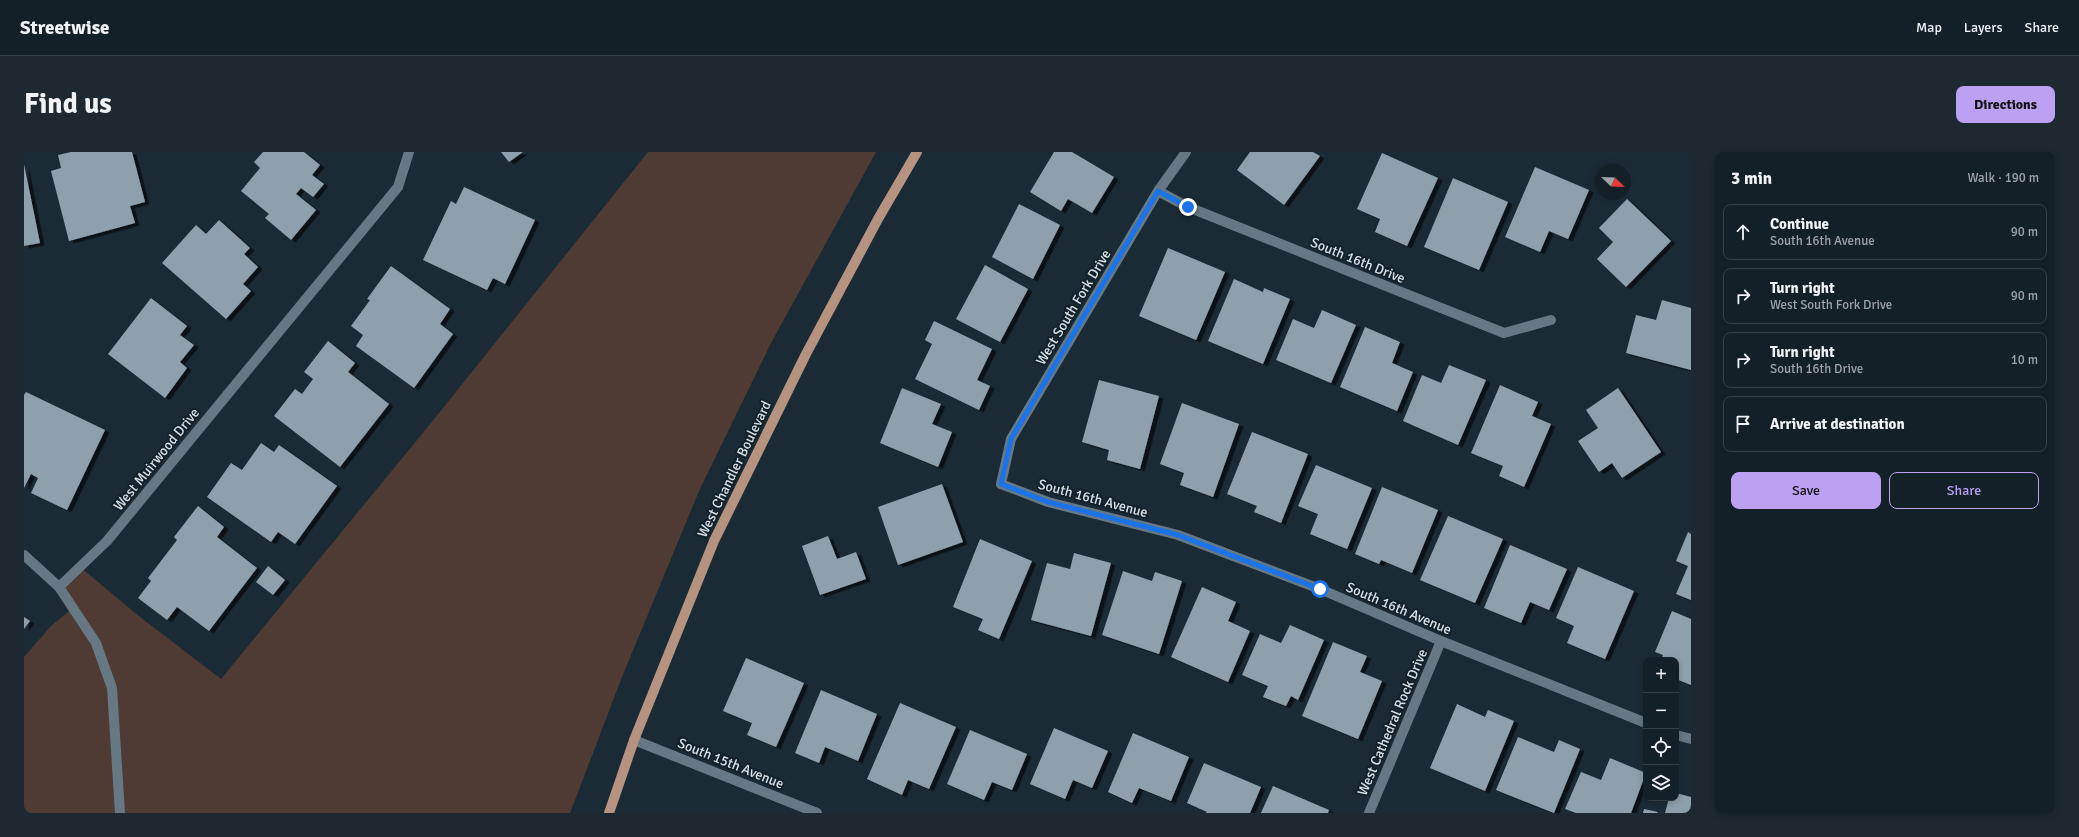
<!DOCTYPE html>
<meta charset="utf-8">
<style>
body{margin:0;font-family:Signika,sans-serif;background:#1d2830;color:#f1f3f6}
.controls{position:absolute;right:12px;bottom:12px;display:grid;overflow:hidden;border-radius:8px;box-shadow:0 2px 6px #0003}
.controls button{width:36px;height:36px;display:grid;place-items:center;padding:0;border:0;border-bottom:1px solid #333e45;background:#142028;color:#f1f3f6;font:20px sans-serif}
.compass{position:absolute;left:1571px;top:12px;width:36px;height:36px;border-radius:50%;background:#142028;box-shadow:0 2px 6px #0003;rotate:113deg}
.stop{position:absolute;width:12px;height:12px;margin:-9px;border:3px solid #1a73e8;border-radius:50%;background:#fff}
.stop.end{background:#1a73e8;border-color:#fff;box-shadow:0 1px 4px #0008}
.list{margin:0;padding:0;list-style:none}
h2{display:flex;justify-content:space-between;align-items:center;height:52px;margin:0;padding:0 16px;font-size:17px}
h2 small{font-size:13px;font-weight:400;color:#9da3a8}
.list li{display:grid;grid-template-columns:26px 1fr auto;gap:12px;align-items:center;box-sizing:border-box;height:56px;margin:0 8px 8px;padding:0 8px;border:1px solid #333e45;border-radius:8px}
.list b{display:block;font-size:15px;white-space:nowrap}
.list p{margin:0;font-size:13px;white-space:nowrap;color:#9da3a8}
.list em{font-size:13px;font-style:normal;color:#9da3a8}
.actions{display:flex;gap:8px;padding:12px 16px}
.actions a{flex:1;padding:9px 0;border:1px solid #bca0f2;border-radius:8px;text-align:center;font-size:14px;color:#bca0f2}
.actions .main{background:#bca0f2;color:#111}
.icon{flex:none;width:22px;height:22px;fill:none;stroke:currentColor;stroke-width:2;stroke-linecap:round;stroke-linejoin:round}
.map{position:relative;flex:none;width:1667px;height:661px;overflow:hidden;border-radius:8px}
header{display:flex;align-items:center;gap:24px;box-sizing:border-box;height:56px;padding:0 20px;background:#142028;border-bottom:1px solid #333e45}
header strong{font-size:19px}
nav{display:flex;gap:22px;margin-inline-start:auto;font-size:14px}
.intro{display:flex;align-items:center;justify-content:space-between;box-sizing:border-box;height:96px;padding:0 24px}
h1{margin:0;font-size:28px}
.button{padding:10px 18px;border-radius:8px;background:#bca0f2;color:#111;font-size:14px;font-weight:700}
main{display:flex;gap:24px;padding:0 24px}
aside{flex:1;background:#142028;border-radius:8px;box-shadow:0 2px 6px #0003}
.map>svg:first-child{display:block}
.green{fill:#4f3b33}
.building{fill:#8ea0ac;filter:url(#shadow)}
.lines{fill:none;stroke-linecap:round;stroke-linejoin:round}
.minor{stroke:#667883;stroke-width:10}
.major{stroke:#b69281;stroke-width:10}
.route{stroke:#1a73e8;stroke-width:5}
.labels{text-anchor:middle;stroke-width:4;stroke-linejoin:round;paint-order:stroke}
.street-label{font-size:14px;fill:#d8e2e8;stroke:#12212a}
</style>
<header>
<strong>Streetwise</strong>
<nav><a>Map</a><a>Layers</a><a>Share</a></nav>
</header>
<div class="intro"><h1>Find us</h1><a class="button">Directions</a></div>
<main>
<div class="map">
<svg width="1667" height="661" viewBox="0 0 1667 661">
<defs>
<filter id="shadow"><feDropShadow dx="4.5" dy="2.5" stdDeviation="0" flood-color="#0009"/></filter>
</defs>
<rect width="100%" height="100%" fill="#1b2b35"/>
<!-- green -->
<path class="green" d="M 624,0 L 852,0 L 747,191 L 675,339 L 598,525 L 546,661 L 0,661 L 0,505 L 27,474 L 49,456 L 35,435 L 56,415 L 116,465 L 197,527 L 407,271 Z"/>
<!-- building -->
<path class="building" d="M 47,0 L 108,0 L 121,50 L 106,54 L 111,71 L 45,89 L 27,19 L 37,16 L 34,3 Z
M 239,0 L 280,0 L 296,13 L 288,23 L 300,32 L 289,45 L 277,36 L 272,42 L 292,58 L 267,88 L 241,66 L 245,62 L 217,39 L 236,16 L 230,10 Z
M 477,0 L 499,0 L 485,10 Z
M 1030,0 L 1048,0 L 1090,25 L 1068,61 L 1044,47 L 1037,59 L 1006,40 Z
M 1226,0 L 1289,0 L 1296,4 L 1260,53 L 1213,18 Z
M 1358,1 L 1414,26 L 1383,94 L 1351,80 L 1356,67 L 1333,57 Z
M 0,12 L 16,91 L 0,94 Z
M 1511,15 L 1565,38 L 1544,87 L 1525,79 L 1516,100 L 1481,85 Z
M 1429,26 L 1484,50 L 1455,118 L 1400,95 Z
M 440,35 L 511,68 L 481,132 L 469,126 L 463,138 L 399,108 L 427,49 L 432,52 Z
M 1603,47 L 1647,89 L 1602,135 L 1573,107 L 1589,90 L 1575,76 Z
M 995,52 L 1036,73 L 1009,127 L 968,105 Z
M 195,68 L 226,96 L 220,102 L 234,115 L 219,132 L 227,139 L 202,167 L 138,111 L 172,73 L 182,82 Z
M 1144,96 L 1201,120 L 1172,188 L 1115,164 Z
M 961,113 L 1004,137 L 976,190 L 932,167 Z
M 367,114 L 426,157 L 416,172 L 429,182 L 390,236 L 332,194 L 339,183 L 327,174 L 346,148 L 343,147 Z
M 1210,127 L 1239,140 L 1240,136 L 1266,147 L 1239,212 L 1184,189 Z
M 127,146 L 163,174 L 156,183 L 170,193 L 156,210 L 163,216 L 141,246 L 84,202 Z
M 1638,148 L 1667,156 L 1667,218 L 1602,201 L 1612,163 L 1632,168 Z
M 1298,158 L 1332,173 L 1307,231 L 1252,208 L 1269,167 L 1290,176 Z
M 910,169 L 968,197 L 953,228 L 966,234 L 955,258 L 891,227 L 908,192 L 901,188 Z
M 1341,175 L 1376,190 L 1368,211 L 1389,220 L 1373,259 L 1316,235 Z
M 304,189 L 331,211 L 324,220 L 365,252 L 316,315 L 250,264 L 271,237 L 278,242 L 289,227 L 280,220 Z
M 1425,213 L 1462,228 L 1434,293 L 1379,269 L 1398,223 L 1417,231 Z
M 1075,228 L 1135,244 L 1116,317 L 1083,308 L 1085,298 L 1058,290 Z
M 1476,233 L 1514,250 L 1508,264 L 1527,272 L 1500,335 L 1475,324 L 1479,314 L 1447,301 Z
M 878,236 L 917,252 L 908,272 L 928,280 L 914,315 L 856,291 Z
M 1594,236 L 1637,300 L 1598,326 L 1588,311 L 1575,320 L 1554,289 L 1574,276 L 1562,258 Z
M 2,240 L 81,278 L 43,358 L 7,341 L 14,326 L 7,322 L 0,336 L 0,243 Z
M 1158,251 L 1215,272 L 1189,345 L 1156,333 L 1160,321 L 1136,312 Z
M 1228,280 L 1284,302 L 1257,371 L 1230,360 L 1233,354 L 1203,342 Z
M 237,291 L 250,300 L 255,293 L 313,334 L 271,392 L 254,380 L 247,390 L 183,345 L 207,311 L 218,318 Z
M 1292,313 L 1348,336 L 1323,397 L 1286,382 L 1294,362 L 1274,354 Z
M 918,332 L 939,390 L 874,413 L 854,355 Z
M 1358,335 L 1414,358 L 1388,421 L 1357,408 L 1355,412 L 1331,402 Z
M 174,354 L 200,375 L 193,385 L 233,416 L 185,479 L 153,455 L 143,468 L 114,446 L 127,429 L 124,426 L 153,388 L 150,385 Z
M 1424,364 L 1479,387 L 1451,451 L 1396,428 Z
M 1664,380 L 1667,382 L 1667,448 L 1652,442 L 1664,414 L 1652,409 Z
M 804,384 L 813,407 L 832,400 L 842,427 L 796,443 L 778,394 Z
M 956,387 L 1008,409 L 975,487 L 954,478 L 959,467 L 929,455 Z
M 1486,393 L 1543,417 L 1525,458 L 1506,450 L 1497,471 L 1460,456 Z
M 1050,401 L 1087,411 L 1067,484 L 1007,468 L 1023,411 L 1046,417 Z
M 244,414 L 261,428 L 249,443 L 232,430 Z
M 1554,415 L 1610,439 L 1581,507 L 1543,491 L 1550,474 L 1532,466 Z
M 1099,419 L 1128,429 L 1131,420 L 1158,429 L 1135,502 L 1078,483 Z
M 1178,435 L 1212,450 L 1204,469 L 1226,479 L 1204,530 L 1147,505 Z
M 1648,459 L 1667,467 L 1667,533 L 1652,527 L 1652,508 L 1637,508 L 1639,503 L 1631,500 Z
M 0,465 L 6,469 L 0,477 Z
M 1266,473 L 1300,488 L 1274,548 L 1267,544 L 1262,554 L 1239,545 L 1244,534 L 1218,523 L 1236,482 L 1257,491 Z
M 1309,490 L 1343,504 L 1336,520 L 1358,529 L 1334,587 L 1278,564 Z
M 722,506 L 780,531 L 752,595 L 723,583 L 728,571 L 699,559 Z
M 797,538 L 853,562 L 834,609 L 801,595 L 795,611 L 771,601 Z
M 876,551 L 932,575 L 905,637 L 884,628 L 878,643 L 843,627 Z
M 1433,552 L 1461,565 L 1464,558 L 1490,569 L 1461,639 L 1406,616 Z
M 1030,576 L 1084,599 L 1068,636 L 1049,628 L 1041,647 L 1006,632 Z
M 946,578 L 1003,602 L 988,638 L 968,630 L 960,648 L 923,632 Z
M 1109,581 L 1165,605 L 1147,649 L 1115,636 L 1108,651 L 1084,640 Z
M 1494,585 L 1530,600 L 1535,588 L 1556,597 L 1530,661 L 1472,638 Z
M 1586,606 L 1622,621 L 1607,661 L 1552,661 L 1541,657 L 1557,620 L 1577,628 Z
M 1180,611 L 1237,635 L 1226,661 L 1182,661 L 1183,660 L 1163,651 Z
M 1249,634 L 1305,658 L 1304,661 L 1237,661 Z
M 1652,641 L 1667,645 L 1667,661 L 1641,661 L 1645,646 L 1652,646 Z
M 1620,657 L 1634,660 L 1633,661 L 1619,661 Z"/>
<g class="lines">
<!-- minor -->
<path class="minor" d="M 1162,0 L 1134,39 L 987,287 L 977,332 L 1024,350 L 1154,383 L 1296,437 L 1417,489 L 1622,571
M 1134,39 L 1164,55 L 1480,181 L 1527,168
M 0,403 L 35,435 L 72,491 L 88,536 L 96,661
M 35,435 L 83,389 L 374,35 L 385,0
M 1652,583 L 1667,587
M 610,588 L 793,661
M 1345,661 L 1417,489"/>
<!-- major -->
<path class="major" d="M 585,661 L 610,588 L 690,389 L 782,202 L 854,67 L 893,0"/>
</g>
<g class="lines">
<!-- route -->
<path class="route" d="M 1164,55 L 1134,39 L 987,287 L 977,332 L 1024,350 L 1154,383 L 1296,437"/>
</g>
<g class="labels">
<!-- street labels -->
<g class="street-label">
<text transform="translate(1334 108) rotate(22)" y="5">South 16th Drive</text>
<text transform="translate(1049 155) rotate(-59)" y="5">West South Fork Drive</text>
<text transform="translate(132 307) rotate(-51)" y="5">West Muirwood Drive</text>
<text transform="translate(710 317) rotate(-64)" y="5">West Chandler Boulevard</text>
<text transform="translate(1069 346) rotate(15)" y="5">South 16th Avenue</text>
<text transform="translate(1375 456) rotate(23)" y="5">South 16th Avenue</text>
<text transform="translate(1368 570) rotate(-67)" y="5">West Cathedral Rock Drive</text>
<text transform="translate(707 611) rotate(22)" y="5">South 15th Avenue</text>
</g>
</g>
</svg>
<div class="controls">
<button>+</button>
<button>−</button>
<button><svg class="icon" aria-label="locate" viewBox="0 0 24 24"><circle cx="12" cy="12" r="6"/><path d="M12 2v4M12 18v4M2 12h4M18 12h4"/></svg></button>
<button><svg class="icon" aria-label="layers" viewBox="0 0 24 24"><path d="M12 4l9 5-9 5-9-5zM3 14l9 5 9-5"/></svg></button>
</div>
<svg class="compass" viewBox="-18 -18 36 36"><path d="M0-13l5 13h-10z" fill="#e53935"/><path d="M0 13l5-13h-10z" fill="#9da3a8"/></svg>
<div class="stop" style="left:1296px;top:437px"></div>
<div class="stop end" style="left:1164px;top:55px"></div>
</div>
<aside>
<h2>3 min<small>Walk · 190 m</small></h2>
<ul class="list">
<li><svg class="icon" aria-label="ahead" viewBox="0 0 24 24"><path d="M12 20V5M6 11l6-6 6 6"/></svg><div><b>Continue</b><p>South 16th Avenue</p></div><em>90 m</em></li>
<li><svg class="icon" aria-label="right" viewBox="0 0 24 24"><path d="M7 20v-9h11M14 6l5 5-5 5"/></svg><div><b>Turn right</b><p>West South Fork Drive</p></div><em>90 m</em></li>
<li><svg class="icon" aria-label="right" viewBox="0 0 24 24"><path d="M7 20v-9h11M14 6l5 5-5 5"/></svg><div><b>Turn right</b><p>South 16th Drive</p></div><em>10 m</em></li>
<li><svg class="icon" aria-label="arrive" viewBox="0 0 24 24"><path d="M6 21V4h12l-3 4 3 4H6"/></svg><div><b>Arrive at destination</b></div></li>
</ul>
<div class="actions"><a class="main">Save</a><a>Share</a></div>
</aside>
</main>
